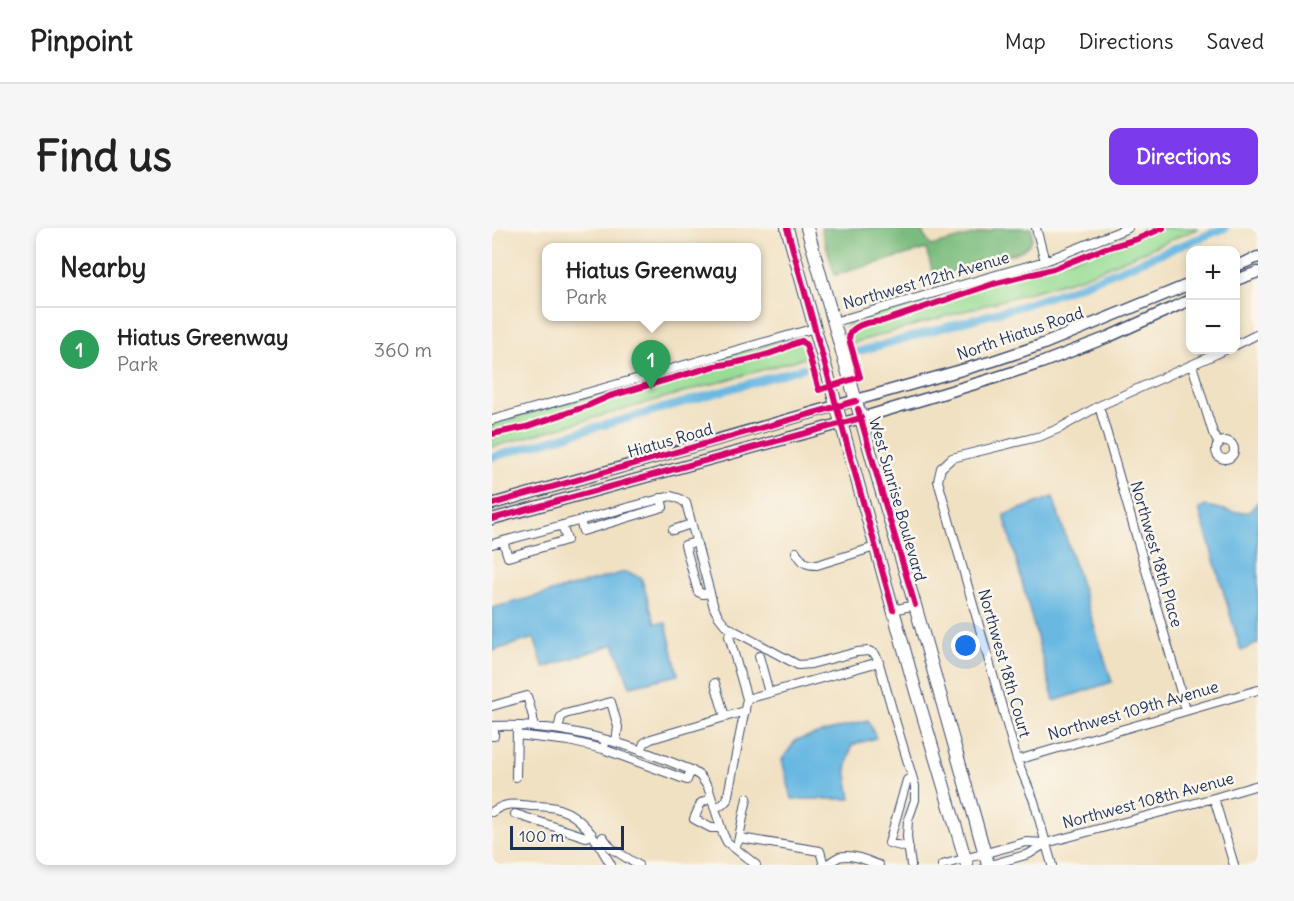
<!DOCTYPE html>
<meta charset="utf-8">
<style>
body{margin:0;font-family:Delius,sans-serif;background:#f6f6f6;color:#222}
.controls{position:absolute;right:18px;top:18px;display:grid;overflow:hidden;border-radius:12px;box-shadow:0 3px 9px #0003}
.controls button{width:54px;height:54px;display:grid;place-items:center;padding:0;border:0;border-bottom:2px solid #e0e0e0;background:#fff;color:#222;font:30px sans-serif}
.scale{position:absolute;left:18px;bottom:15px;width:114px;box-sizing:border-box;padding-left:6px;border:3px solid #1b2f5e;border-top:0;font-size:16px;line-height:21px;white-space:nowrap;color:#1b2f5e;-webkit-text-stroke:4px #fbf7ec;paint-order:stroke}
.you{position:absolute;left:474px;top:418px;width:21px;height:21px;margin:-15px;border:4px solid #fff;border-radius:50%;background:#1a73e8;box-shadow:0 0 0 9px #1a73e833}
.badge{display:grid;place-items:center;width:39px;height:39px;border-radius:50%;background:#7c3aed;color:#fff;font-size:20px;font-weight:700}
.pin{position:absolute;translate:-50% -50px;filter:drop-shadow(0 2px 3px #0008)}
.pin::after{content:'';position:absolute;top:32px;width:21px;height:18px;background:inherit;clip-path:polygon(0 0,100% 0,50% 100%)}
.popup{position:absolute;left:50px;top:15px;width:219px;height:78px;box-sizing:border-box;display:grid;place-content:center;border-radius:12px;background:#fff;filter:drop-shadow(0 2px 4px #0005);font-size:20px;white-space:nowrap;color:#767676}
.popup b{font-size:22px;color:#222}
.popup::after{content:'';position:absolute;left:50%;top:100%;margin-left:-12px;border:12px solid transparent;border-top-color:#fff}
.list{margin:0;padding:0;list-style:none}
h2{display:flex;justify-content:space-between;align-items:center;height:78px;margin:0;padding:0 24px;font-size:26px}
h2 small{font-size:20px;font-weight:400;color:#767676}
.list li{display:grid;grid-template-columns:39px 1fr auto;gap:18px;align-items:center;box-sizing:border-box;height:84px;padding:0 24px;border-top:2px solid #e0e0e0}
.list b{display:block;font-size:22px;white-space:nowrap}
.list p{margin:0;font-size:20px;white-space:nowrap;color:#767676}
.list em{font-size:20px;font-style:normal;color:#767676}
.map{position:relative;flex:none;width:766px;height:637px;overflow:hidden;border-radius:12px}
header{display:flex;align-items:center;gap:36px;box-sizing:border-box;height:84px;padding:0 30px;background:#fff;border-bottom:2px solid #e0e0e0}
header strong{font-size:28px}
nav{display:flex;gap:33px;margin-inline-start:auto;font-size:21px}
.intro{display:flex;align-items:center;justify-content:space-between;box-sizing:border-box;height:144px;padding:0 36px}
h1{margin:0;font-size:42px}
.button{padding:15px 27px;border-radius:12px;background:#7c3aed;color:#fff;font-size:21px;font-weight:700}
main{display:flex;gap:36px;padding:0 36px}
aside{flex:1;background:#fff;border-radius:12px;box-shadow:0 3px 9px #0003}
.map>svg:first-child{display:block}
.green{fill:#99dd95;stroke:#5a867a;stroke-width:1.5}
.forest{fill:#7abc7e;stroke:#4a766e;stroke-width:1.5}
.water{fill:#67b8e2;stroke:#4174a0;stroke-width:1.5}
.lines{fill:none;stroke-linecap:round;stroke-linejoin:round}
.canal{stroke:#67b8e2;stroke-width:8}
.minor-casing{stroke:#3b4a6d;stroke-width:10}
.major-casing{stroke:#3b4a6d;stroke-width:13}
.highway-casing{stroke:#3b4a6d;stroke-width:14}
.minor{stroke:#fff;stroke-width:8}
.major{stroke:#fff;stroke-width:10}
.highway{stroke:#fff;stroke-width:12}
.cycleway-casing{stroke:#fbf7ec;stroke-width:10}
.cycleway{stroke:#d6006c;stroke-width:6}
.labels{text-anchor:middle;stroke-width:5;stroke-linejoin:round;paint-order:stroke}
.street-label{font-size:16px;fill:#1b2f5e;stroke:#fbf7ec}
</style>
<header>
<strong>Pinpoint</strong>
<nav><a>Map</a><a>Directions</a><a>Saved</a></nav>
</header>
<div class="intro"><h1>Find us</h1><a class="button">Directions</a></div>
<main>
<aside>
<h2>Nearby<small></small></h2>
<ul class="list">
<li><span class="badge" style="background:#2e9e5b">1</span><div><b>Hiatus Greenway</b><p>Park</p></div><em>360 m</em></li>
</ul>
</aside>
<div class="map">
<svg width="766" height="637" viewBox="0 0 766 637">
<rect width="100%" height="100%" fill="#fbf7ec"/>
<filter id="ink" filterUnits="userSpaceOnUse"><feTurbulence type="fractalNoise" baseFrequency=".0167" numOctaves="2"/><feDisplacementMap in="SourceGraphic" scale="12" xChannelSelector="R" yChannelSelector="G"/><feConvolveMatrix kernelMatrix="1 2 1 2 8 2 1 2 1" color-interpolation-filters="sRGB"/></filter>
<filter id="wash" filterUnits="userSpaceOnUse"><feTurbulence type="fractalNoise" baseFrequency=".008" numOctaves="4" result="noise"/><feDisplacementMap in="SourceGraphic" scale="24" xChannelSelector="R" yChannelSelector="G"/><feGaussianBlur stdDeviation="1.35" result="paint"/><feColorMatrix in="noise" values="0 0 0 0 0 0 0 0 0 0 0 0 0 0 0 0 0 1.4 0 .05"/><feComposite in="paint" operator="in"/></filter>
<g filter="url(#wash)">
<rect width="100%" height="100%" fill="#f1e1c3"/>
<!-- green -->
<path class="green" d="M 652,0 L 707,0 L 591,49 L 357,116 C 354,106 353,100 360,92 L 592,27 Z
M 302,109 C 314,111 316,118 319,128 L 0,219 L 0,196 Z"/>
<!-- forest -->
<path class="forest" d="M 329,0 L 429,0 L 432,8 L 439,18 L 500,2 L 503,0 L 539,0 C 549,29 499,29 482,34 C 469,39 456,46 443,51 L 434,21 L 343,47 Z"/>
<!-- water -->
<path class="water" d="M 561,269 L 620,454 L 562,473 L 512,287 Z
M 766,274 L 766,415 L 749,423 L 707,281 L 714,278 L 742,284 L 757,284 Z
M 133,344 L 149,349 L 163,395 L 174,395 L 186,447 L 138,458 L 122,416 L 52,440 L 42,410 L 0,423 L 0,380 Z
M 376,492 L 384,510 L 360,517 L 354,541 L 359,571 L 300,571 L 290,532 L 304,512 Z"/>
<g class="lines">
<!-- canal -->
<path class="canal" d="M 365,124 L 532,77 L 582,60 L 733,0
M 0,229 L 311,140"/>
</g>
</g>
<g filter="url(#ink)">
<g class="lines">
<defs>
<path id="minor" d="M 544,0 L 553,33
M 342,94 L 553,33 L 636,0
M 744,117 L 766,106
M 700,137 L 721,205 L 727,216
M 607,178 L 694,482
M 0,192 L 323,100
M724 222a9 9 0 1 1 18 0a9 9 0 1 1-18 0Z
M 88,292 L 91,303 L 171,279 L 169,270
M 181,302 L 199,296
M 11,313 L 16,329 L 75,312 L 70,297
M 204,314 L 193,317 L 206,364 L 211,366 L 218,365
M 0,316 L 179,268 L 186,270 L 194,275 L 222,380 L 227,389 L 235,399 L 306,437 L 319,436 L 365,424 L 377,423 L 383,426 L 386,432 L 404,495 L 423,558 L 423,572 L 416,592 L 415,609 L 419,637
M 304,324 C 311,334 312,337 325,337 L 383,319
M 401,382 L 423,377
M 240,401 L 237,408 L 255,471 L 387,434
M 267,428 L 277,465
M 223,455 L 233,489
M 0,478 L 35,468 L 41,489 L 41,499
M 0,498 C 44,496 87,503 129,516 C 153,523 176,533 199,542 L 208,548 L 216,559 L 231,606 L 235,614 L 264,637
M 66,501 L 69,489 L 73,486 L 119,474 L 126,499 L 124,514
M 25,507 L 77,513 L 111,521 L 113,516
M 0,508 L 2,508 L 2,498
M 111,521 L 195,552 L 199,542
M 149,523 L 152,515 L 159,511 L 253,483
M 525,532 L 766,462
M 24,549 L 25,501
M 219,570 L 209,575 L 202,591 L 219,600 L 229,600
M 722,570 L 742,637
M 222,579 L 230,577 L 235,572 L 255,471
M 0,584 C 14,574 22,576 39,578 C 48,578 59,578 67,581 C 93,589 106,615 119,637
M 23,586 L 94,609 L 100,606
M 248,610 L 328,623 L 332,637
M 105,614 L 111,609 L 119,620 L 146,637
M 246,614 L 255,570
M 417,620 L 397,615 L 415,552 L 421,551
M 334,637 C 338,635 342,631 347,629 C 360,625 375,633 387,637
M 450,637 L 534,614 L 554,615 L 722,570 L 766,557
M 498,637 L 537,626 L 554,615
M 560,637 L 542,573 L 525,532 L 446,253 L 449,240 L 460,230 L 549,208 L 568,200 L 607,178 L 733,122"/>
<path id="major" d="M 744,38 L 766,29
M 744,52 L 766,44
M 0,276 L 501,133 L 549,117 L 698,56
M 0,291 L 369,190 L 496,152 L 549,135 L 616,109 L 698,72"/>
<path id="highway" d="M 295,0 L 422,457 L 475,637
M 315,0 L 392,272 L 423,377 L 496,637"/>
</defs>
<!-- minor casing -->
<use href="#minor" class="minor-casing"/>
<!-- major casing -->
<use href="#major" class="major-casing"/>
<!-- highway casing -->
<use href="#highway" class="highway-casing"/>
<!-- minor -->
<use href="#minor" class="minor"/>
<!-- major -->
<use href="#major" class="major"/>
<!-- highway -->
<use href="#highway" class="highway"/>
<defs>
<path id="cycleway" d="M 295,0 L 401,382
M 366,181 L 392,272 L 423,377
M 0,206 L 34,199 L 95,178 L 118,168 L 223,138 C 244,135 267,130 288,122 C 295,119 302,115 310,113 L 314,117 L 327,162 L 368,149 L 357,111 L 358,105 C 366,95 378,94 391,93 L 501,56 L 561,41 L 611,21 L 645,11 L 671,0
M 0,276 L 364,173
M 0,291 L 369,190"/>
</defs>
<!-- cycleway casing -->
<use href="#cycleway" class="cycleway-casing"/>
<!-- cycleway -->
<use href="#cycleway" class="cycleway"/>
</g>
</g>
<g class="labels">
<!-- street labels -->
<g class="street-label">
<text transform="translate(434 52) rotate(-16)" y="6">Northwest 112th Avenue</text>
<text transform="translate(528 105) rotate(-19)" y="6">North Hiatus Road</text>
<text transform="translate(178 212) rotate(-16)" y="6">Hiatus Road</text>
<text transform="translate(406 271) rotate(74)" y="6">West Sunrise Boulevard</text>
<text transform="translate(665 326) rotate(74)" y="6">Northwest 18th Place</text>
<text transform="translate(513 435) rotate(74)" y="6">Northwest 18th Court</text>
<text transform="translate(641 482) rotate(-16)" y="6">Northwest 109th Avenue</text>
<text transform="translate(656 572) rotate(-15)" y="6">Northwest 108th Avenue</text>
</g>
</g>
</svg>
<div class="controls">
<button>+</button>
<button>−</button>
</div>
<div class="scale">100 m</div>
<div class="you"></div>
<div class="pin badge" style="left:159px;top:162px;background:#2e9e5b">1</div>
<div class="popup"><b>Hiatus Greenway</b>Park</div>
</div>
</main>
